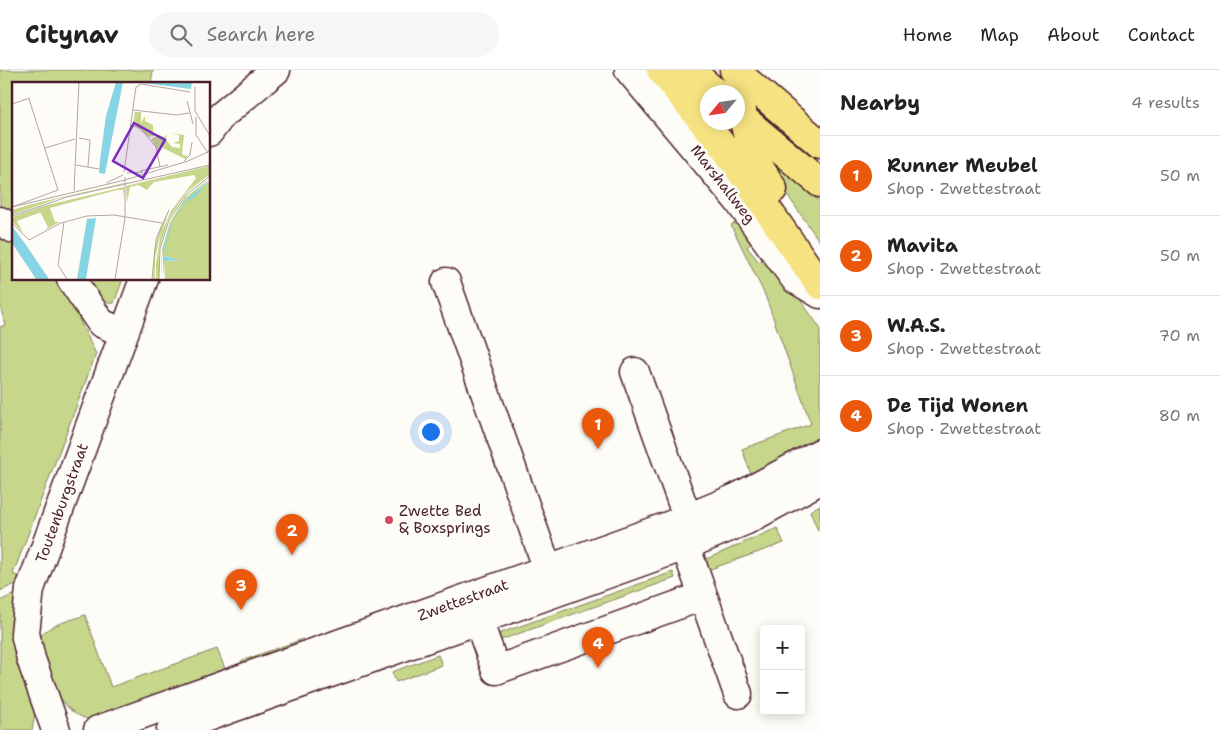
<!DOCTYPE html>
<meta charset="utf-8">
<style>
body{margin:0;font-family:"Shantell Sans",sans-serif;background:#f6f6f6;color:#222}
.controls{position:absolute;right:15px;bottom:15px;display:grid;overflow:hidden;border-radius:5px;box-shadow:0 2px 12px #0003}
.controls button{width:45px;height:45px;display:grid;place-items:center;padding:0;border:0;border-bottom:1px solid #e0e0e0;background:#fff;color:#222;font:25px sans-serif}
.compass{position:absolute;left:700px;top:15px;width:45px;height:45px;border-radius:50%;background:#fff;box-shadow:0 2px 12px #0003;rotate:241deg}
.you{position:absolute;left:430px;top:361px;width:18px;height:18px;margin:-12px;border:4px solid #fff;border-radius:50%;background:#1a73e8;box-shadow:0 0 0 8px #1a73e833}
.badge{display:grid;place-items:center;width:32px;height:32px;border-radius:50%;background:#ea580c;color:#fff;font-size:16px;font-weight:700}
.pin{position:absolute;translate:-50% -41px;filter:drop-shadow(0 1px 2px #0008)}
.pin::after{content:'';position:absolute;top:26px;width:18px;height:15px;background:inherit;clip-path:polygon(0 0,100% 0,50% 100%)}
.list{margin:0;padding:0;list-style:none}
h2{display:flex;justify-content:space-between;align-items:center;height:65px;margin:0;padding:0 20px;font-size:21px}
h2 small{font-size:16px;font-weight:400;color:#767676}
.list li{display:grid;grid-template-columns:32px 1fr auto;gap:15px;align-items:center;box-sizing:border-box;height:80px;padding:0 20px;border-top:1px solid #e0e0e0}
.list b{display:block;font-size:19px;white-space:nowrap}
.list p{margin:0;font-size:16px;white-space:nowrap;color:#767676}
.list em{font-size:16px;font-style:normal;color:#767676}
.icon{flex:none;width:28px;height:28px;fill:none;stroke:currentColor;stroke-width:2;stroke-linecap:round;stroke-linejoin:round}
.map{position:relative;flex:none;width:820px;height:660px;overflow:hidden}
header{display:flex;align-items:center;gap:30px;box-sizing:border-box;height:70px;padding:0 25px;background:#fff;border-bottom:1px solid #e0e0e0}
header strong{font-size:24px}
nav{display:flex;gap:28px;margin-inline-start:auto;font-size:18px}
.search{width:350px;height:45px;background:#f6f6f6;display:flex;align-items:center;gap:12px;box-sizing:border-box;padding:0 18px;border-radius:28px;color:#767676;font-size:19px}
main{display:flex}
aside{flex:1;background:#fff}
.map>svg:first-child{display:block}
.green{fill:#c6d78c;stroke:#887b5c}
.lines{fill:none;stroke-linecap:round;stroke-linejoin:round}
.minor-casing{stroke:#4a1f2b;stroke-width:31}
.major-casing{stroke:#4a1f2b;stroke-width:31}
.minor{stroke:#fdfcf7;stroke-width:28}
.major{stroke:#f5e382;stroke-width:28}
.poi-dot{fill:#d1495b;stroke:#fdfcf7;stroke-width:2}
.labels{text-anchor:middle;stroke-width:5;stroke-linejoin:round;paint-order:stroke}
.street-label{font-size:15px;fill:#4a1f2b;stroke:#fdfcf7}
.poi-label{font-size:15px;fill:#4a1f2b;stroke:#fdfcf7;text-anchor:start}
.inset-road{fill:none;stroke:#b5a4a5;stroke-width:1}
.view{fill:#7b2cbf;fill-opacity:0.15;stroke:#7b2cbf;stroke-width:2.5}
.inset-edge{fill:none;stroke:#4a1f2b;stroke-width:2.5}
</style>
<header>
<strong>Citynav</strong>
<div class="search"><svg class="icon" aria-label="search" viewBox="0 0 24 24"><circle cx="10" cy="10" r="6"/><path d="M15 15l6 6"/></svg>Search here</div>
<nav><a>Home</a><a>Map</a><a>About</a><a>Contact</a></nav>
</header>
<main>
<div class="map">
<svg width="820" height="660" viewBox="0 0 820 660">
<rect width="100%" height="100%" fill="#fdfcf7"/>
<filter id="ink" filterUnits="userSpaceOnUse"><feTurbulence type="fractalNoise" baseFrequency=".02" numOctaves="2"/><feDisplacementMap in="SourceGraphic" scale="10" xChannelSelector="R" yChannelSelector="G"/><feConvolveMatrix kernelMatrix="1 2 1 2 8 2 1 2 1" color-interpolation-filters="sRGB"/></filter>
<g filter="url(#ink)">
<!-- green -->
<path class="green" d="M 0,0 L 153,0 L 151,14 L 14,14 L 14,145 L 0,137 Z
M 760,80 L 820,132 L 820,172 L 774,106 Z
M 743,149 L 757,169 L 747,177 L 759,192 L 769,185 L 820,258 L 820,377 L 753,410 L 742,379 L 811,354 L 765,225 L 731,155 Z
M 0,165 L 14,174 L 14,209 L 54,209 L 66,222 L 96,284 L 13,504 L 21,508 L 18,515 L 13,515 L 0,521 L 0,257 L 5,255 L 0,235 Z
M 88,209 L 123,209 L 114,233 C 101,236 94,218 88,209 Z
M 820,435 L 820,460 L 818,461 L 810,441 Z
M 777,458 L 784,473 L 705,501 L 702,491 Z
M 673,502 L 675,508 L 498,571 L 495,565 Z
M 12,525 L 16,526 L 12,551 L 13,567 L 34,635 L 35,645 L 32,660 L 0,660 L 0,531 Z
M 85,545 L 111,617 L 217,579 L 226,601 L 95,651 C 55,644 48,603 40,568 C 45,555 73,550 85,545 Z
M 303,569 L 304,573 L 243,595 L 241,591 Z
M 438,585 L 442,595 L 396,612 L 392,602 Z"/>
<g class="lines">
<defs>
<path id="minor" d="M 629,0 L 737,129 L 795,209 L 820,224
M 209,62 L 221,46 L 276,0
M 0,151 L 14,159
M 71,209 L 101,253 L 124,263
M 446,212 L 554,517
M 635,302 L 694,466
M 679,458 L 738,624
M 472,533 L 496,600 L 703,526
M 56,660 L 31,589 L 25,563 L 30,519 L 144,209
M 98,660 L 668,456 L 736,428 L 820,383
M 171,660 L 677,479 L 747,450 L 820,410"/>
<path id="major" d="M 661,0 L 726,80 L 820,215
M 690,0 L 715,22
M 734,0 L 820,74
M 737,2 L 743,48 L 754,89 L 773,119
M 740,46 L 820,113"/>
</defs>
<!-- minor casing -->
<use href="#minor" class="minor-casing"/>
<!-- major casing -->
<use href="#major" class="major-casing"/>
<!-- minor -->
<use href="#minor" class="minor"/>
<!-- major -->
<use href="#major" class="major"/>
</g>
</g>
<!-- markers -->
<circle class="poi-dot" cx="389" cy="450" r="5"/>
<g class="labels">
<!-- street labels -->
<g class="street-label">
<text transform="translate(723 114) rotate(52)" y="5">Marshallweg</text>
<text transform="translate(62 433) rotate(-70)" y="5">Toutenburgstraat</text>
<text transform="translate(463 530) rotate(-20)" y="5">Zwettestraat</text>
</g>
<!-- poi labels -->
<g class="poi-label">
<text x="399" y="446">Zwette Bed<tspan x="399" dy="17">&amp; Boxsprings</tspan></text>
</g>
</g>
<!-- overview -->
<g transform="translate(12 12)">
<rect width="198" height="198" fill="#fdfcf7"/>
<path d="M 123,30 L 129,30 L 129,41 L 133,34 L 133,39 L 141,43 L 141,52 L 146,53 L 137,55 L 121,42 ZM 155,51 L 154,58 L 160,65 L 168,66 L 168,62 L 161,61 L 167,59 L 167,53 L 158,51 L 172,53 L 170,72 L 176,75 L 178,71 L 176,75 L 173,77 L 147,64 L 146,68 L 139,57 L 147,53 L 153,55 ZM 197,84 L 197,93 L 175,110 L 156,138 L 147,168 L 147,197 L 144,197 L 144,181 L 149,150 L 143,176 L 143,197 L 141,197 L 142,169 L 148,146 L 157,128 L 150,149 L 159,129 L 184,96 L 182,93 L 142,100 L 135,108 L 126,103 L 118,105 L 115,121 L 114,104 ZM 197,96 L 174,120 L 197,99 L 197,197 L 153,197 L 152,179 L 168,178 L 151,174 L 151,167 L 149,197 L 150,167 L 158,140 L 173,116 ZM 112,101 L 112,102 L 45,117 L 0,133 L 0,128 L 20,122 ZM 112,105 L 112,116 L 111,108 L 105,108 L 38,126 L 43,140 L 48,140 L 33,148 L 36,145 L 28,130 L 35,128 L 5,139 L 11,151 L 0,139 L 0,135 L 31,124 Z" fill="#c6d78c"/>
<path d="M 104,0 L 111,0 L 93,92 L 87,91 L 88,78 L 94,34 ZM 124,0 L 180,0 L 179,7 ZM 197,98 L 184,114 L 172,121 L 160,141 L 151,174 L 168,178 L 152,179 L 151,197 L 151,169 L 158,144 L 171,121 ZM 84,136 L 74,197 L 65,197 L 75,137 ZM 0,144 L 14,163 L 37,197 L 24,197 L 0,161 Z" fill="#87d5e4"/>
<path class="inset-road" d="M 183,5 L 183,29 L 198,54M 175,19 L 181,42M 0,22 L 18,16M 121,28 L 165,33 L 177,31M 184,35 L 184,53 L 196,71M 118,43 L 128,46 L 144,65 L 148,85M 67,56 L 78,58 L 76,85M 33,66 L 63,57M 172,79 L 178,73 L 180,60M 64,83 L 87,87M 128,89 L 156,83M 112,90 L 124,5 L 129,2 L 178,10M 115,91 L 131,90M 94,101 L 111,93M 62,109 L 67,0M 0,125 L 46,108 L 17,17M 0,125 L 113,98 L 176,79 L 198,69M 0,134 L 55,115 L 198,83M 52,140 L 46,183 L 55,197M 0,141 L 17,158 L 49,141 L 75,134 L 102,133 L 150,141M 103,197 L 113,136 L 113,95M 140,197 L 144,157 L 157,128M 147,197 L 148,167 L 157,138 L 175,112 L 198,94"/>
<path class="view" d="M 122,41 L 153,58 L 131,96 L 101,79 Z"/>
<rect width="198" height="198" class="inset-edge"/>
</g>
</svg>
<div class="controls">
<button>+</button>
<button>−</button>
</div>
<svg class="compass" viewBox="-18 -18 36 36"><path d="M0-13l5 13h-10z" fill="#e53935"/><path d="M0 13l5-13h-10z" fill="#767676"/></svg>
<div class="you"></div>
<div class="pin badge" style="left:598px;top:379px">1</div>
<div class="pin badge" style="left:292px;top:485px">2</div>
<div class="pin badge" style="left:241px;top:540px">3</div>
<div class="pin badge" style="left:598px;top:598px">4</div>
</div>
<aside>
<h2>Nearby<small>4 results</small></h2>
<ul class="list">
<li><span class="badge">1</span><div><b>Runner Meubel</b><p>Shop · Zwettestraat</p></div><em>50 m</em></li>
<li><span class="badge">2</span><div><b>Mavita</b><p>Shop · Zwettestraat</p></div><em>50 m</em></li>
<li><span class="badge">3</span><div><b>W.A.S.</b><p>Shop · Zwettestraat</p></div><em>70 m</em></li>
<li><span class="badge">4</span><div><b>De Tijd Wonen</b><p>Shop · Zwettestraat</p></div><em>80 m</em></li>
</ul>
</aside>
</main>
